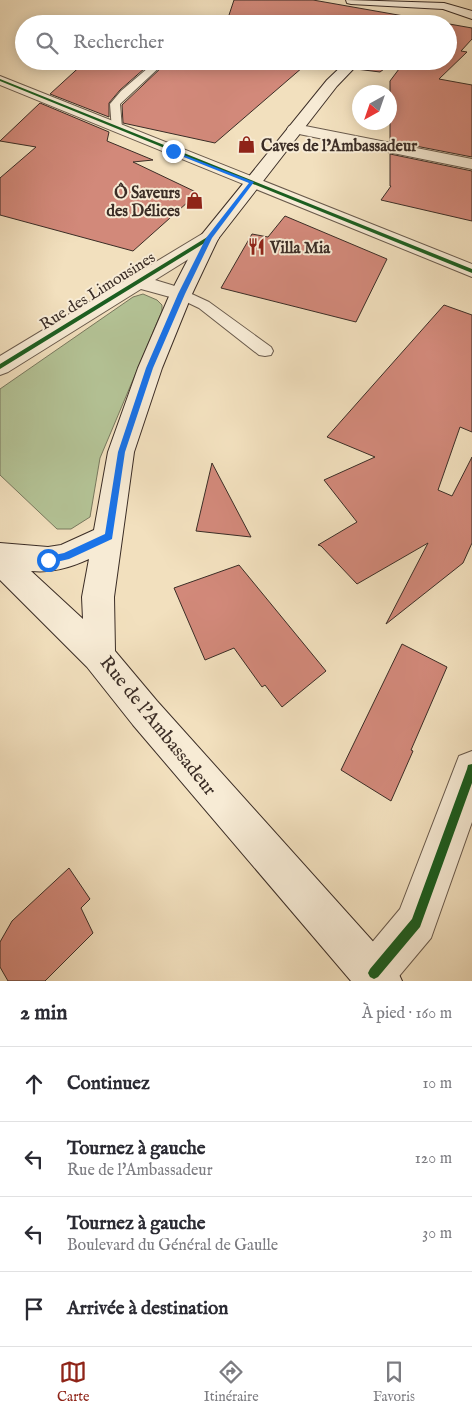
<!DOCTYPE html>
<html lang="fr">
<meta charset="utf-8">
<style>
body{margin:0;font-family:"IM FELL English",serif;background:#f7f7f7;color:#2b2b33}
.compass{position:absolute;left:352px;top:85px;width:45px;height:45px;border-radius:50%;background:#fff;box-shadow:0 2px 12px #0003;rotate:220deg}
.stop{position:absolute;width:15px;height:15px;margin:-11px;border:4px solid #1a73e8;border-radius:50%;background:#fff}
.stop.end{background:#1a73e8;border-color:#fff;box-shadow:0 1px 5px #0008}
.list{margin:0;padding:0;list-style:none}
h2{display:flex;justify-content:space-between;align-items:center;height:65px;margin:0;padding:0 20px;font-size:21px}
h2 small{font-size:16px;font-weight:400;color:#7c7c81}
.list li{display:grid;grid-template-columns:32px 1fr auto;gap:15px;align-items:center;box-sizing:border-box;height:75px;padding:0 20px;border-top:1px solid #e1e1e2}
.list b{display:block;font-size:19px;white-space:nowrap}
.list p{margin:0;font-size:16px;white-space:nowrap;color:#7c7c81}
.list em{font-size:16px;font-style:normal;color:#7c7c81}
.icon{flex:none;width:28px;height:28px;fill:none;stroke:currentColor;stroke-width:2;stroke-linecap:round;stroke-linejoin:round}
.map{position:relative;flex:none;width:472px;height:981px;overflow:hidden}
.search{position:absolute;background:#fff;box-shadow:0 2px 12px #0003;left:15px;right:15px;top:15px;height:55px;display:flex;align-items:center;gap:12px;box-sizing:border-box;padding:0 18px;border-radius:28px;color:#7c7c81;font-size:19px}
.sheet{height:365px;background:#fff}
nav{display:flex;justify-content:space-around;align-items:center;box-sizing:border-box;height:70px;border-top:1px solid #e1e1e2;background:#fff;font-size:14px;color:#7c7c81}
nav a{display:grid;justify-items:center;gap:2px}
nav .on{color:#8f2418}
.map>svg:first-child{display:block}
.green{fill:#b4c396;stroke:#78785e}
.building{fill:#d2897a;stroke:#3b2d26}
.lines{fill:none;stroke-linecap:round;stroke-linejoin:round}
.service-casing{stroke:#695a4c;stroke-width:2}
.minor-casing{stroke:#695a4c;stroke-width:2}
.tertiary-casing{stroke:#695a4c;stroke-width:2}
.secondary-casing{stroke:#3b2d26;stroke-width:2}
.service{fill:#f7ebd5;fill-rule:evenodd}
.minor{fill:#f7ebd5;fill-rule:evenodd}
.tertiary{fill:#f7ebd5;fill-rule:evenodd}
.secondary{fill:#f7ebd5;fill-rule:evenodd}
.cycleway-casing{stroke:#f7ebd5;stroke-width:3}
.cycleway{fill:#1b5e20;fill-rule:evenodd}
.route{fill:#1a73e8}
.labels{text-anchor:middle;stroke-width:4;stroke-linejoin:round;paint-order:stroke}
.far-poi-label{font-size:16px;font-weight:bold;fill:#3b2d26;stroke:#f7ebd5;text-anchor:start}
.far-street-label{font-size:16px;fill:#3b2d26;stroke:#f7ebd5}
.street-label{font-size:19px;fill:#3b2d26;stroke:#f7ebd5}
</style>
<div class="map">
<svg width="472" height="981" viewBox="0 0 472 981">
<rect width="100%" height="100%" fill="#f2e0be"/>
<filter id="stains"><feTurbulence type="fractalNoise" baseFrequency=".004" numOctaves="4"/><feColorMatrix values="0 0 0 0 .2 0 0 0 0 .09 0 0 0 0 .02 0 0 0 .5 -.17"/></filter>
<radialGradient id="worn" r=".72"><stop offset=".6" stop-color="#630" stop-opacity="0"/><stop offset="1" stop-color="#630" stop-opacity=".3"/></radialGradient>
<!-- green -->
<path class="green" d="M 143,294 L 157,300 L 162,305 L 162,311 L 100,458 L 90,517 L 71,529 L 57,529 L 0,475 L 0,389 L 133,297 Z"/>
<!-- building -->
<path class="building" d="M 234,0 L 313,0 L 472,28 L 472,39 L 461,51 L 467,52 L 439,79 L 472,85 L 472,157 L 390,141 L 390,81 L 405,61 L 448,61 L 448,24 L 226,24 Z
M 86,61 L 153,61 L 120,90 L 109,103 L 109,117 L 50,94 Z
M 162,61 L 310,61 L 215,143 L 123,123 L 122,105 L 164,65 Z
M 363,61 L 395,61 L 380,72 L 356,69 Z
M 40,103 L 109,132 L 107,141 L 153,160 L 133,162 L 198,193 L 133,251 L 0,215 L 0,178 L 36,147 L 0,141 Z
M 390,154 L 472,171 L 472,221 L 381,200 L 391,186 L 390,186 Z
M 285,216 L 387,259 L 356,322 L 221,288 L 252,234 L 268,237 Z
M 444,305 L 472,315 L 472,432 L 460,427 L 438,490 L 452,496 L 472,457 L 472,543 L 463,563 L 386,624 L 428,543 L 357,584 L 321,546 L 318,545 L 357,522 L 324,480 L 375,457 L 327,437 Z
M 212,463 L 251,537 L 196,531 Z
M 239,565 L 326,671 L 282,707 L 265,685 L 262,687 L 234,648 L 205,660 L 174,588 Z
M 402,644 L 447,667 L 411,750 L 413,751 L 391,801 L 341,770 Z
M 69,868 L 90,899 L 81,908 L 93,933 L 45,981 L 8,981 L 0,967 L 0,942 L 12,921 Z"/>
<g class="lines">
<defs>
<path id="service" d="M 155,62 L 159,61 L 163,64 L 120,104 L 122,128 L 120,130 L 112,130 L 110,104 L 121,91 Z
M 181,289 L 209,302 L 271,347 L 273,351 L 271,355 L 265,356 L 259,355 L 199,308 L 176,297 L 173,294 L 176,291 Z"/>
<path id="minor" d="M 295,124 L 472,159 L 472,169 L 289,132 L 287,129 L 289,126 Z
M 209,232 L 216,234 L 219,238 L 216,242 L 155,280 L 188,290 L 192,294 L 188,298 L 181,300 L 141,289 L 8,372 L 0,375 L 0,356 L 202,234 Z
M 472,751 L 472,822 L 431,938 L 395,981 L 356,981 L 352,973 L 359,958 L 400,909 L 459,756 Z"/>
<path id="tertiary" d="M 0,76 L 472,264 L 472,277 L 0,85 Z"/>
<path id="secondary" d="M 346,0 L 444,3 L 472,11 L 472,19 L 443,9 L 351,4 L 347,3 Z
M 347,61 L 361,61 L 337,86 L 218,239 L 192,294 L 162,368 L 134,452 L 114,597 L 115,651 L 157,701 L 395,966 L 402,981 L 351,981 L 133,725 L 87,667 L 0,580 L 0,543 L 48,547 L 61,545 L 94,530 L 108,452 L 138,368 L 170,294 L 199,238 L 327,80 ZM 89,559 L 82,597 L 83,619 L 31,571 C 52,573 69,568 89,559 Z"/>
</defs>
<!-- service casing -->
<use href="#service" class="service-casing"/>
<!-- minor casing -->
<use href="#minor" class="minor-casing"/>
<!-- tertiary casing -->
<use href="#tertiary" class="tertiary-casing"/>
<!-- secondary casing -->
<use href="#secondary" class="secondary-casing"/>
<!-- service -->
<use href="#service" class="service"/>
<!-- minor -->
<use href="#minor" class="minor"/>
<!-- tertiary -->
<use href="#tertiary" class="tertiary"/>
<!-- secondary -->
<use href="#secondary" class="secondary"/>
<defs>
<path id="cycleway" d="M 0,79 L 472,269 L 472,273 L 0,81 Z
M 209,236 L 211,237 L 211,239 L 0,369 L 0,364 Z
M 472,764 L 472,783 L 420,927 L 378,977 L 374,979 L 370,977 L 368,973 L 370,969 L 412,919 L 467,769 L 468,765 Z"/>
</defs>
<!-- cycleway casing -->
<use href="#cycleway" class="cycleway-casing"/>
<!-- cycleway -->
<use href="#cycleway" class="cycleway"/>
</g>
<!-- route -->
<path class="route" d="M 171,150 L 254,182 L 212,238 L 185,294 L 153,368 L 125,452 L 112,539 L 69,559 L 48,564 L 45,562 L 45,557 L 64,553 L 105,534 L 118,452 L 146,368 L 178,294 L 206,238 L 249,183 L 171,152 Z"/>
<!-- icons -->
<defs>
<symbol id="shop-bare" viewBox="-9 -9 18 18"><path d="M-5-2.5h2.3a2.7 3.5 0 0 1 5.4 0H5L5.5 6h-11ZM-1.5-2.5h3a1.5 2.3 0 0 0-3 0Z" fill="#8f2418" stroke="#f7ebd5" stroke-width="2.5" paint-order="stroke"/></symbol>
<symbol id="restaurant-bare" viewBox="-9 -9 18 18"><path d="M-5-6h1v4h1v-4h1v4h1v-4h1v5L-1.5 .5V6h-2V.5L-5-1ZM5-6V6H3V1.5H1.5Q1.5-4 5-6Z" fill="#8f2418" stroke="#f7ebd5" stroke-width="2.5" paint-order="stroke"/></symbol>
</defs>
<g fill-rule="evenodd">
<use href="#shop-bare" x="234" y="132" width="25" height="25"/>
<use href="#shop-bare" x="182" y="188" width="25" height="25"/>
<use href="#restaurant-bare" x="244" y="234" width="25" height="25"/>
</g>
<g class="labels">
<!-- far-poi labels -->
<g class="far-poi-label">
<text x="261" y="151">Caves de l’Ambassadeur</text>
<text x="180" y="198" text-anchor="end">Ô Saveurs<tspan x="180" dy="18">des Délices</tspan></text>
<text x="270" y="253">Villa Mia</text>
</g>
<!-- far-street labels -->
<g class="far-street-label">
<text transform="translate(97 290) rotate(-32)" y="6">Rue des Limousines</text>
</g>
<!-- street labels -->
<g class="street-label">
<text transform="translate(159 725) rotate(51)" y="7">Rue de l'Ambassadeur</text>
</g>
</g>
<rect width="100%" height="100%" filter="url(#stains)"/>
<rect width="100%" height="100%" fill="url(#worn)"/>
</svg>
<svg class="compass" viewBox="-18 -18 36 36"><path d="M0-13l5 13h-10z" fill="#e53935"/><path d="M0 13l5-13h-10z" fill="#7c7c81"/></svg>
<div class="stop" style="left:48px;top:560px"></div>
<div class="stop end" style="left:173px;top:151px"></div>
<div class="search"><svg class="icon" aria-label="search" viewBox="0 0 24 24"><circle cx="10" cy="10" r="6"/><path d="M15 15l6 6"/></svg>Rechercher</div>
</div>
<section class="sheet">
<h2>2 min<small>À pied · 160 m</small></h2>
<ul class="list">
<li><svg class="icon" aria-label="ahead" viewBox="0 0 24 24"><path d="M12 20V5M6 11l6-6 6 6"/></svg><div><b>Continuez</b></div><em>10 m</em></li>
<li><svg class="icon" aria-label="left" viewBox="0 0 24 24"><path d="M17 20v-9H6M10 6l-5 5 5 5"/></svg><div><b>Tournez à gauche</b><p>Rue de l'Ambassadeur</p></div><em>120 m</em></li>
<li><svg class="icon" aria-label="left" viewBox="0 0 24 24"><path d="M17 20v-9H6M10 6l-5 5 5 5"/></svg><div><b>Tournez à gauche</b><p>Boulevard du Général de Gaulle</p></div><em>30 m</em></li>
<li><svg class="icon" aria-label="arrive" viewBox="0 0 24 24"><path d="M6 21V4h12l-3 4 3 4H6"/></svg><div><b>Arrivée à destination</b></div></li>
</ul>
</section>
<nav>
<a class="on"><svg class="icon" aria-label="map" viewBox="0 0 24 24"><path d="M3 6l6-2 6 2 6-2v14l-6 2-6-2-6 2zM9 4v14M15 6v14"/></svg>Carte</a>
<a><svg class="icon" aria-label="directions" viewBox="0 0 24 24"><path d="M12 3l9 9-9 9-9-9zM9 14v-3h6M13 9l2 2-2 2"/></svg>Itinéraire</a>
<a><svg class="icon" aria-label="saved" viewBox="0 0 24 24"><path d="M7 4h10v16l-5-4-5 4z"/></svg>Favoris</a>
</nav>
